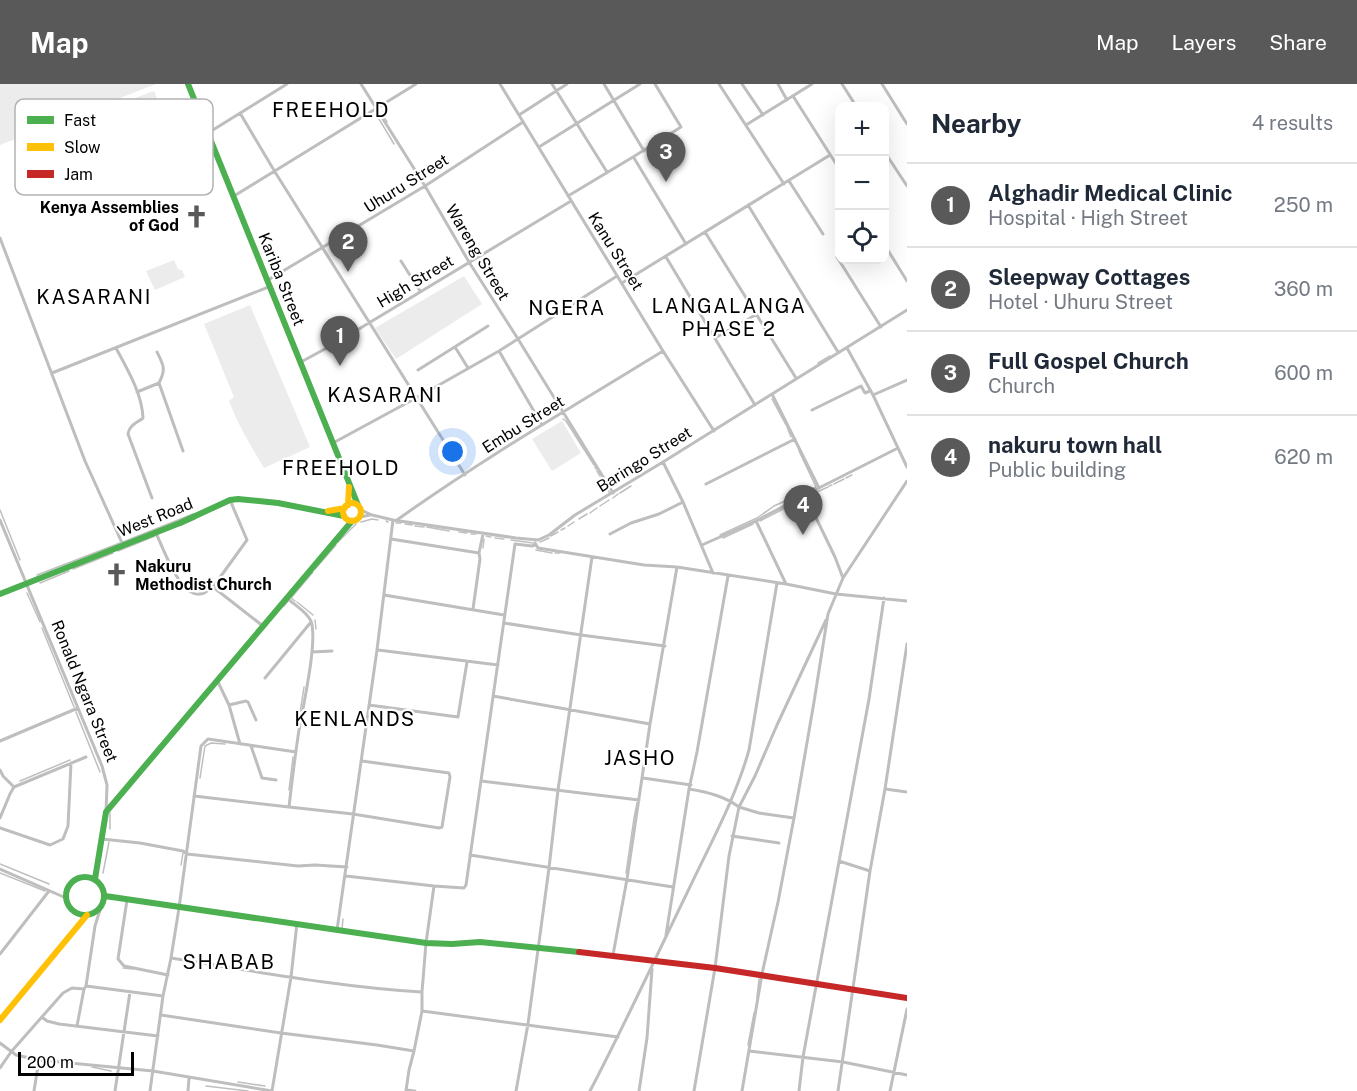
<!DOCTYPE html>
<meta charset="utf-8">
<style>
body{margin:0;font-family:"Public Sans",sans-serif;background:#f2f2f3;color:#1f2937}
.controls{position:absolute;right:18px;top:18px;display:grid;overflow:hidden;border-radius:12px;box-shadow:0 6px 24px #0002}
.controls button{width:54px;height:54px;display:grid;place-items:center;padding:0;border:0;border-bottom:2px solid #e0e1e3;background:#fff;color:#1f2937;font:30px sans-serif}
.scale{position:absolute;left:18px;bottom:15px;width:116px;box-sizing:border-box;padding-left:6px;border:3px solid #000;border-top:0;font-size:16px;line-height:21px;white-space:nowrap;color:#000;-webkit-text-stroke:4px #fff;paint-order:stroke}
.you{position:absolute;left:453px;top:368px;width:21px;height:21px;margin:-15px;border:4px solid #fff;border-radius:50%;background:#1a73e8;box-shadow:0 0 0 9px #1a73e833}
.badge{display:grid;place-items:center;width:39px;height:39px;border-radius:50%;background:#595959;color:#fff;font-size:20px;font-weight:700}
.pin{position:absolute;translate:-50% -50px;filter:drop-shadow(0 2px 3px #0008)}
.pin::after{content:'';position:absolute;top:32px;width:21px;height:18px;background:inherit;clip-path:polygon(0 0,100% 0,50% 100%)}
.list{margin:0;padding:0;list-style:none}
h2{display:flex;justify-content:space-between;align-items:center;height:78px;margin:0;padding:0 24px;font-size:26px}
h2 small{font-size:20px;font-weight:400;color:#747a83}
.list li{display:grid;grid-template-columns:39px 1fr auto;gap:18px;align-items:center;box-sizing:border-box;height:84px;padding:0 24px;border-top:2px solid #e0e1e3}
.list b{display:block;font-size:22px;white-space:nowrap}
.list p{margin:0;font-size:20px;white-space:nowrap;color:#747a83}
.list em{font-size:20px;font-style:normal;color:#747a83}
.icon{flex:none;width:33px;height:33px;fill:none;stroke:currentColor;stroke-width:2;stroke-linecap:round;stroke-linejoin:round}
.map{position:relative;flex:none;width:907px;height:1007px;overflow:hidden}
header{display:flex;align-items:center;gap:36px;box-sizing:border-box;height:84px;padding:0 30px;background:#595959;color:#fff}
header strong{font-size:28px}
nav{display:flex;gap:33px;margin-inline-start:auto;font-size:21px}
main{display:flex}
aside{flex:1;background:#fff}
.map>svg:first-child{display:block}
.green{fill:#ececec}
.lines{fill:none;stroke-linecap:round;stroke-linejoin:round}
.stream{stroke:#bfbfbf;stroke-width:1.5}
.street{stroke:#bebebe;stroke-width:3}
.fast{stroke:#4caf50;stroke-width:6}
.slow{stroke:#ffc107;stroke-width:6}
.jam{stroke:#c62828;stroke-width:6}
.labels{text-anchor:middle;stroke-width:4.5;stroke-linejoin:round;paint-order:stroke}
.street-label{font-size:16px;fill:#000;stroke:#fff}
.poi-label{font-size:16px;font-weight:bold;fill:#000;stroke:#fff;text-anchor:end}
.quarter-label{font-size:20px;letter-spacing:1.5px;fill:#000;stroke:#fff}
.key{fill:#fff;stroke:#b2b2b2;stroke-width:1.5}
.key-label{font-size:16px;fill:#000}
</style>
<header>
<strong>Map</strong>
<nav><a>Map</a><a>Layers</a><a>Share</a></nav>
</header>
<main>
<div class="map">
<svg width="907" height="1007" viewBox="0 0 907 1007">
<rect width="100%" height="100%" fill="#fff"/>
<!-- green -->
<path class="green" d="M 0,0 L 156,0 L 0,61 Z
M 154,7 L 170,45 L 145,56 L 158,86 L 122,100 L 94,29 Z
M 174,176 L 178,185 L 182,186 L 185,193 L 155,206 L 146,187 Z
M 464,192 L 482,220 L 396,275 L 375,244 Z
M 250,221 L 310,363 L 264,384 C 251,362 238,341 229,317 L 234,313 L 204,240 Z
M 562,337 L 581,369 L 552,387 L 532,355 Z"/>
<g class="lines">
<!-- stream -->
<path class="stream" d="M 383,28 L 383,32 L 387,38
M 375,33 L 379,35 L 394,60
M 818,279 L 830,272
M 772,315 L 786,341
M 563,335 L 566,337 L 594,381
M 787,343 L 791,353
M 595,383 L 596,385
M 597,387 L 600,392
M 601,394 L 604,399
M 846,394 L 852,391
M 834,400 L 844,395
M 829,402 L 832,401
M 606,403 L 609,408
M 620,409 L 631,402
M 808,412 L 828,403
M 613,414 L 618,410
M 600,422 L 609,416
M 0,426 L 20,476
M 590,429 L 597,424
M 579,435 L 587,430
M 386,437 L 388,438
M 760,437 L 801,416
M 361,438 L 372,435 L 378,436
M 396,439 L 401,439
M 405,440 L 412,441
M 181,441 L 195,435
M 415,442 L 424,443
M 568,442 L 574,438
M 427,443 L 449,447
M 561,446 L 565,444
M 459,448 L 467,449
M 471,450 L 476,450
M 720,451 L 757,434 L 774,422 L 816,403 L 799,367
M 486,452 L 491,453
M 551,452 L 558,448
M 495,454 L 504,455
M 723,454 L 753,440
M 511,456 L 533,459
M 123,458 L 193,430
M 338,458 L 356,440
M 540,458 L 549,454
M 483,464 L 484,455
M 536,466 L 552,469
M 118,467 L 155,452
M 555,469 L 560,469
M 73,485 L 113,469
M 315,485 L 336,461
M 37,491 L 120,459
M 40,499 L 69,487
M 27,509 L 40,538
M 295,517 L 291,514 L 313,488
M 297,518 L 313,531
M 284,522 L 288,517
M 315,536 L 316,545
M 42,544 L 74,623
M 76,628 L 100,688
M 300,629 L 304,603
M 200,694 L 205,662 L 211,659 L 225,660
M 20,697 L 70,676
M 289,706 L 293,673
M 634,734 L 637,719
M 110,745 L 110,729
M 0,780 L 49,800
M 181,781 L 183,769
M 0,789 L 45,807
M 103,789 L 109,758
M 626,789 L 634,734
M 342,845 L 343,835
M 123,884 L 133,885
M 757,913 L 759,895
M 748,961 L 754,929
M 92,983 L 111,987
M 238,998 L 265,1002
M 206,1002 L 248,1007"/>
<!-- street -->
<path class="street" d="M 361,0 L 425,102 L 469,178 L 518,255 L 613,409
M 500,0 L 663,267 L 714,347
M 552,0 L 607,88
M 604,0 L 644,67
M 719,0 L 784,100
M 742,0 L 763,31
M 778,0 L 787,16
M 842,0 L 856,22
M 882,0 L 907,40
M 793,12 L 840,86
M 240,29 L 275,88 L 465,391
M 519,31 L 567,0
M 746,41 L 812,0
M 208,49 L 287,0
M 539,63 L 640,0
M 884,67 L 907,102
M 634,74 L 686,160
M 789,97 L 823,150
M 234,112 L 416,0
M 568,112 L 633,73 L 681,43 L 655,0
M 748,121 L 838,268
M 705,148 L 796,294
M 0,154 L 85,377 L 123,461
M 884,160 L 907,197
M 666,173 L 755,321
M 837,173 L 881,243
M 401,177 L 420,207
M 268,196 L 425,102 L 523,38
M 622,199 L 830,71
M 715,254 L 757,230
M 455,263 L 468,284
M 116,264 C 127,285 142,309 143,334 C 137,339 129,341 128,350 L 152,414
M 847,264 L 873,311 L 907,383
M 499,267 L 542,341
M 157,268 C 164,282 166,285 159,299
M 301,278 L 334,260 L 571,117
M 418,286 L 488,242
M 52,289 L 271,202
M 137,308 L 159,299 L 183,367
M 772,310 L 819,404
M 873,311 L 907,296
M 812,326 L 861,302 L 865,309 L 870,307
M 333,359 L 416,314 L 499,267 L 617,192
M 663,378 L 683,418 L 713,489
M 706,400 L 795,355
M 805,411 L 898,364
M 230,416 L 247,456 L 213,503 L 263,542
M 361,426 L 372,431 L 393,436 L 516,454 L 538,456 L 549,451 L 575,431 L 663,378 L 907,226
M 360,433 L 370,431
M 0,436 L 102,682 L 107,701 L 106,728
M 397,436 C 482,375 574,322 663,267
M 756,437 L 805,411 L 835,473 L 843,494
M 156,449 C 163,464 180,513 200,510 C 205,510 209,505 213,503
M 610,450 L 631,439 L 659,430 L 683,418
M 391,455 L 479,469 L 480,475 L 473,525
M 535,459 L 538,464 L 644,481 L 677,483 L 786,500 L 836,510 L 907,517
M 702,461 L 756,437 L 786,500
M 479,469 L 483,450
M 384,511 L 504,531
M 504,539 L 581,551 L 665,562
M 378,566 L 498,581
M 312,568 L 332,567
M 265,594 L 311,538
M 217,596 L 229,621 L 240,660
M 493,612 L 650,640
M 229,621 L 246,617 L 248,618 L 256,636
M 369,621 L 458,633 L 467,578
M 0,657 L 78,624
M 251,662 L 262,694 L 276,696
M 0,686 L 3,692 L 14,703
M 643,694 L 691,701
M 481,697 L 639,716
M 689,705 C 707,708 724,712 739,723 L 729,772 L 715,884 L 694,1007
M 885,705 L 907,708
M 194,712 L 289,723 C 292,697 295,672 299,646 C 303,622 318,557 311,537 C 307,528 295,521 288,515
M 289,723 L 353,730 L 439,744 L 442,743 L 450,693 L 449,689 L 362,677
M 0,734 L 10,710 L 14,703 L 86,673
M 794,734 L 759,729 L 739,723 L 755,692 L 777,641 L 826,536
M 0,744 L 50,761 L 63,755 L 68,742 L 71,679
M 732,752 L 779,759
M 102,755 L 140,759 L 183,767 L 187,770 L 298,782 L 315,781 L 347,783
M 470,771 L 673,803
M 839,777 L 870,787
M 0,785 L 66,814
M 434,802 L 464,804 L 466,801 L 515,460 L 532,462 L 535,461
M 127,816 L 118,875 L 124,882 L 168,891
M 337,846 L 377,566 L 393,436
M 666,851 L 689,705 L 697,668 L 728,492
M 0,870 L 49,807
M 613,871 L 627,795 L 650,640 L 677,483
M 171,874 C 254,887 338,903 422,908 L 426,859 L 434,802 L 346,792
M 86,902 L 163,912
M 422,927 L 618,953
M 161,931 L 281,949 L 377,961 L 414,967 L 409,986 L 406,1007
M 43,934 L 47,937 L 59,940 L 158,952
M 77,942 L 84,905 L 86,902 L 95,842 L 101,823
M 0,959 L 16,971 L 39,976 L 153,987 L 272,1007 L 291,893 L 297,839
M 414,967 L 422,927 L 422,908
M 749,967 L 843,978 L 907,991
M 0,984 L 11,968 L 63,909 L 72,904 L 84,905
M 406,1006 L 415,1007
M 34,1007 L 39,976
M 115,1007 L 130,908
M 150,1007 L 163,912 L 171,874 L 179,824 L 201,662 L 208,655 L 296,668
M 188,1007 L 189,994
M 516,1007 L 528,940 L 549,784 L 558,706 L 592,473
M 590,1007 C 624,942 655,875 687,809 C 709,762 735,716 749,666 L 777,499
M 639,1007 L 647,954 L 652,885
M 742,1007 L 762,890 L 778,818 L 794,734 L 814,618 L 828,530 L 843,494 L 907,397
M 799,1007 L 803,973 L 869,615 L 884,514
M 838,1007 L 870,787 L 885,705 L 907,560
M 890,1007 L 907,925"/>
<!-- fast -->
<path class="fast" d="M 188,0 L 358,421
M 0,510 L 180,439 L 230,416 L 238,415 L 278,419 L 344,432
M66 812a19 19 0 1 1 38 0a19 19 0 1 1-38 0Z
M 95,795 L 106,728 L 352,437
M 105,812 L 426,859 L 452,860 L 480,858 L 579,868"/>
<!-- slow -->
<path class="slow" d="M343 428a9 9 0 1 1 18 0a9 9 0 1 1-18 0Z
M 348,421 L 349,403
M 328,427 L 345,424
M 0,936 L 87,831"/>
<!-- jam -->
<path class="jam" d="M 579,868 L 715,884 L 907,914"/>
</g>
<!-- icons -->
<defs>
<symbol id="church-bare" viewBox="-9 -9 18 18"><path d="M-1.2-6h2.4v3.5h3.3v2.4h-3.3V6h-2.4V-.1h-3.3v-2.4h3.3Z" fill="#595959" stroke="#fff" stroke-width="2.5" paint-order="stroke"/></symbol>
</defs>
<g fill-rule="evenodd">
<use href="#church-bare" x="180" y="116" width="33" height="33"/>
<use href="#church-bare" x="100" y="474" width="33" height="33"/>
</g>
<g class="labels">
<!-- street labels -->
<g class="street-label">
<text transform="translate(406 99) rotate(-32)" y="6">Uhuru Street</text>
<text transform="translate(616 167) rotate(58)" y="6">Kanu Street</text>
<text transform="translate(478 168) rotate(59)" y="6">Wareng Street</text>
<text transform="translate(282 195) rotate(68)" y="6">Kariba Street</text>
<text transform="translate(415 197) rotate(-31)" y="6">High Street</text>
<text transform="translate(523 340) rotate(-32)" y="6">Embu Street</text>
<text transform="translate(644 375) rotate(-32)" y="6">Baringo Street</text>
<text transform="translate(155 433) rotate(-22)" y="6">West Road</text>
<text transform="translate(85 607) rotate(68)" y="6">Ronald Ngara Street</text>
</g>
<!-- poi labels -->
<g class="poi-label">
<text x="179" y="129">Kenya Assemblies<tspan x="179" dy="18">of God</tspan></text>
<text x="135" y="488" text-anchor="start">Nakuru<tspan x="135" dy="18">Methodist Church</tspan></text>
</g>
<!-- quarter labels -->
<g class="quarter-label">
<text x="331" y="33">FREEHOLD</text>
<text x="94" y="220">KASARANI</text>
<text x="729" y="229">LANGALANGA<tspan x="729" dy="23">PHASE 2</tspan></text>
<text x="567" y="231">NGERA</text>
<text x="385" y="318">KASARANI</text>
<text x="341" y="391">FREEHOLD</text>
<text x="355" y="642">KENLANDS</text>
<text x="640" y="681">JASHO</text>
<text x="229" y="885">SHABAB</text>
</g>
</g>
<!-- legend -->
<rect x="15" y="15" width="198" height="96" rx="9" class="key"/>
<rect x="27" y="32" width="27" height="8" fill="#4caf50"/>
<rect x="27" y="59" width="27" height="8" fill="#ffc107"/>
<rect x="27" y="86" width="27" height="8" fill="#c62828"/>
<g class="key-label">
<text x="64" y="42">Fast</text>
<text x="64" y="69">Slow</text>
<text x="64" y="96">Jam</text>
</g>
</svg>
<div class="controls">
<button>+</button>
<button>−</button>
<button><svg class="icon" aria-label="locate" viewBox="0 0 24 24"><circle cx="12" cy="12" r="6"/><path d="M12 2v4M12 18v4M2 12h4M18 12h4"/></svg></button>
</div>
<div class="scale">200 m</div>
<div class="you"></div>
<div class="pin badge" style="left:340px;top:282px">1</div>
<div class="pin badge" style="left:348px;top:188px">2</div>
<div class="pin badge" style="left:666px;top:98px">3</div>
<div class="pin badge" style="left:803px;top:451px">4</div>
</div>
<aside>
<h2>Nearby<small>4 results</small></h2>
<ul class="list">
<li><span class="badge">1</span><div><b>Alghadir Medical Clinic</b><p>Hospital · High Street</p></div><em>250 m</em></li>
<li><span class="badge">2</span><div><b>Sleepway Cottages</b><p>Hotel · Uhuru Street</p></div><em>360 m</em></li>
<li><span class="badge">3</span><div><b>Full Gospel Church</b><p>Church</p></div><em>600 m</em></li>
<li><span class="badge">4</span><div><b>nakuru town hall</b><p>Public building</p></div><em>620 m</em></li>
</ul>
</aside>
</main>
